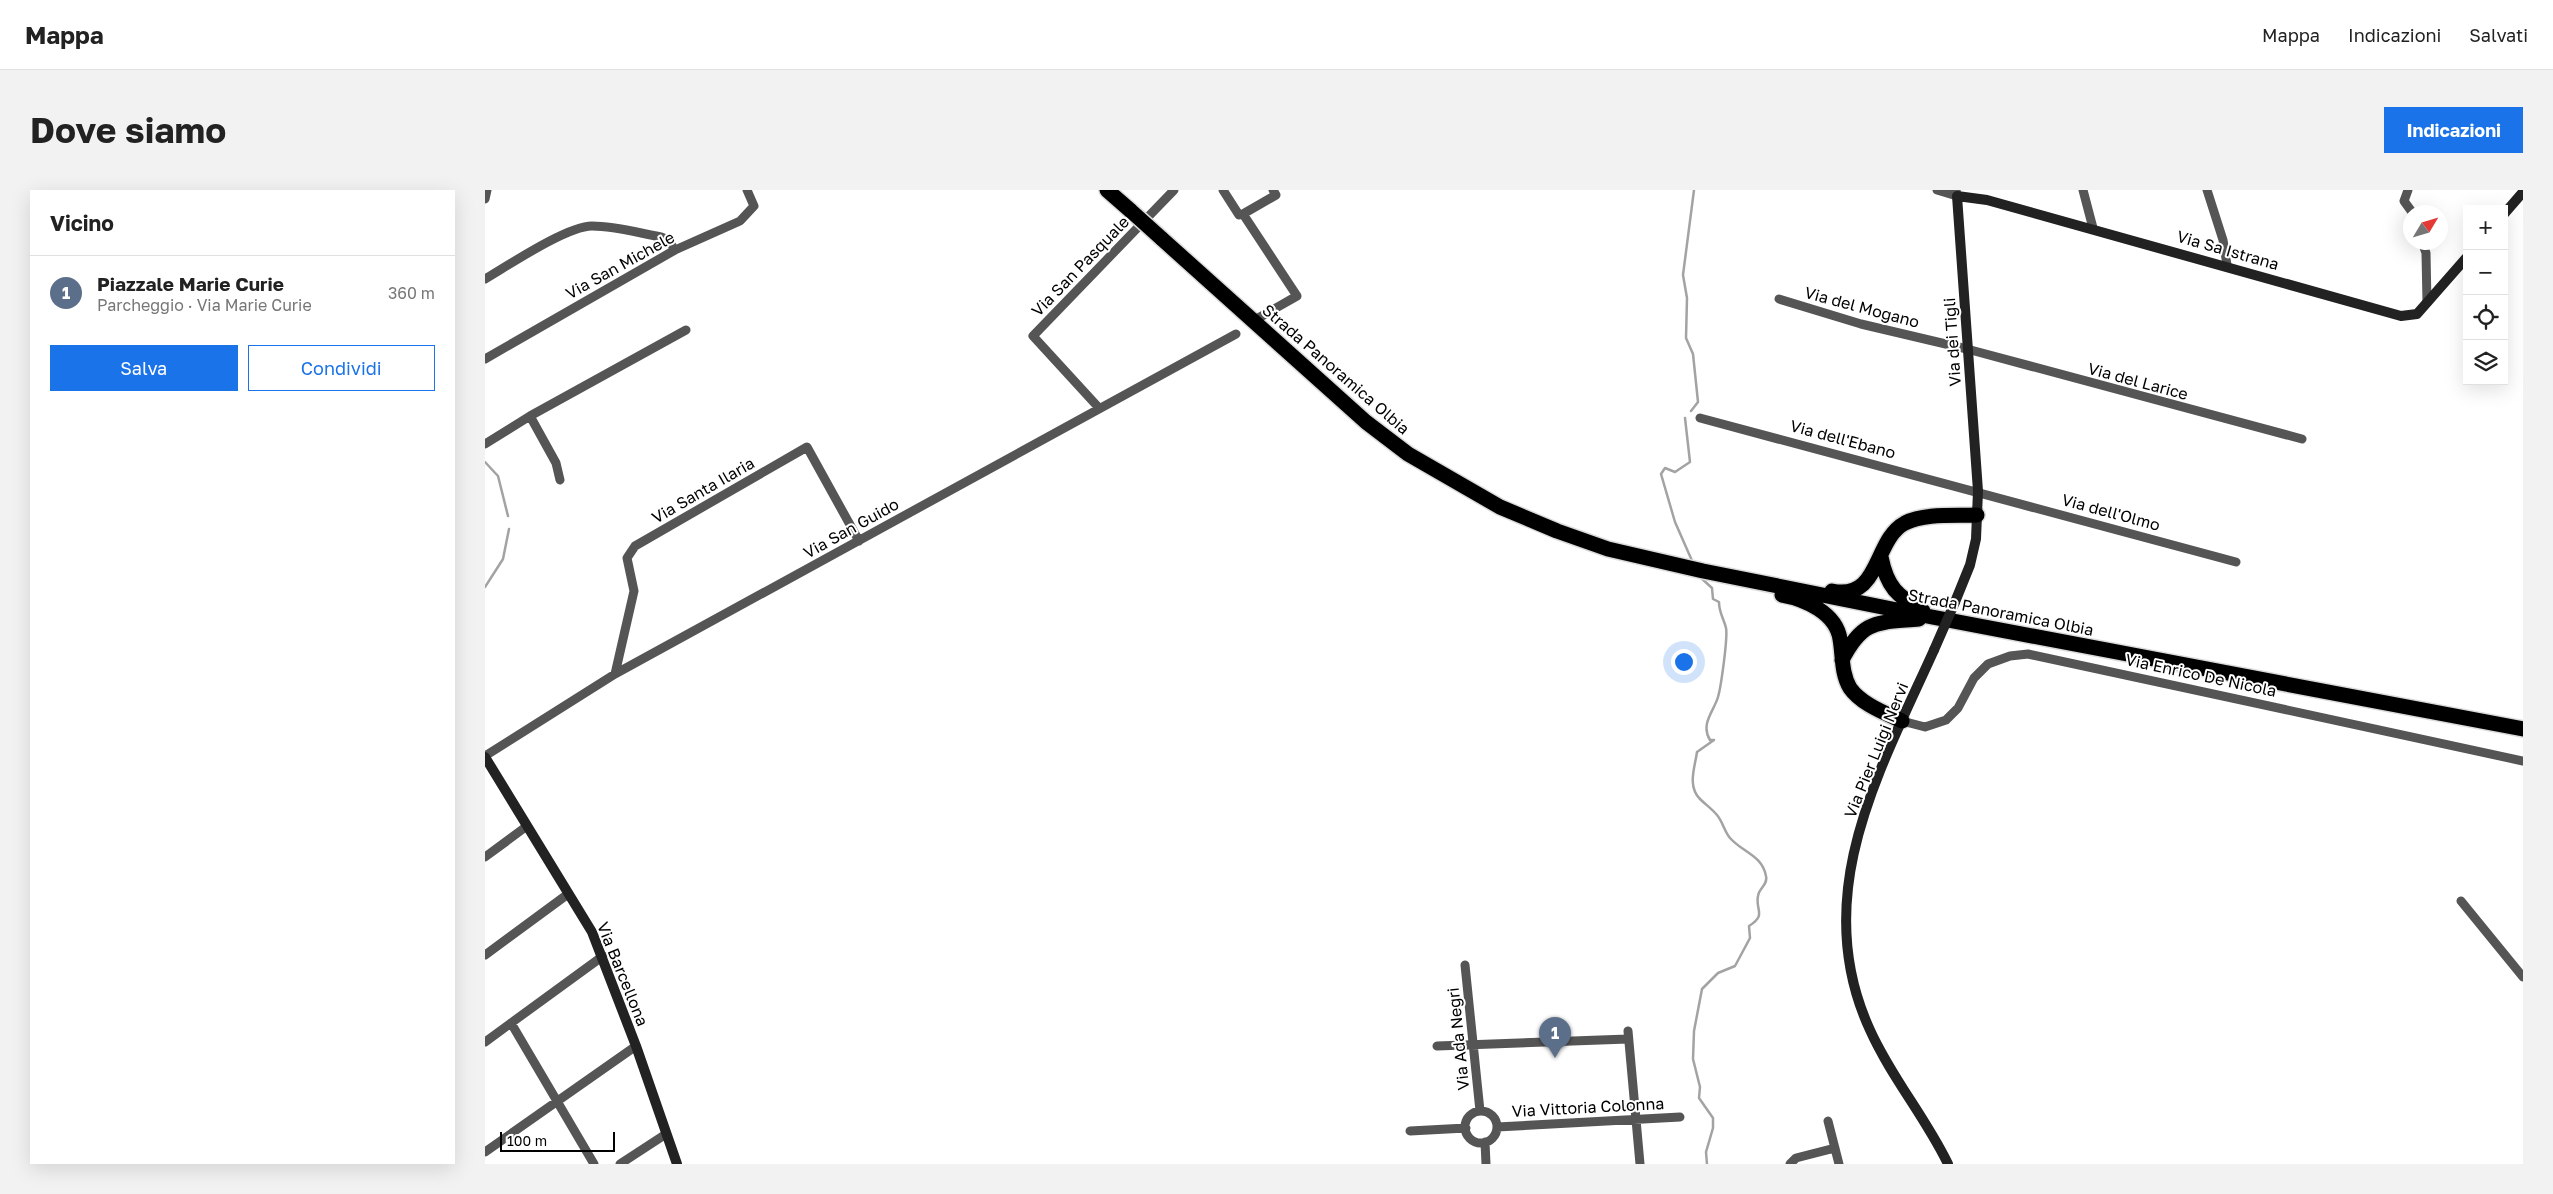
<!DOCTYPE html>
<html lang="it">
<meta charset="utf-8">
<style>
body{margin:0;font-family:"Golos Text",sans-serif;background:#f2f2f2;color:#222}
.controls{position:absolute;right:15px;top:15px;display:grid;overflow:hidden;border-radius:0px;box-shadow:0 5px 20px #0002}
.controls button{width:45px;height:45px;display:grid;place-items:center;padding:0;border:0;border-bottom:1px solid #e0e0e0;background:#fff;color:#222;font:25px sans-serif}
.compass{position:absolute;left:1918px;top:15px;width:45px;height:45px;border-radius:50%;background:#fff;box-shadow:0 5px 20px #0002;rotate:52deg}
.scale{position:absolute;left:15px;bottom:12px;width:115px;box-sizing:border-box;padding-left:5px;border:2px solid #000;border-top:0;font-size:14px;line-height:18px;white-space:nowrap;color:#000;-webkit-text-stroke:4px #fff;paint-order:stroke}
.you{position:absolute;left:1198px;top:471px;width:18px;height:18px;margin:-12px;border:4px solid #fff;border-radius:50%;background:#1a73e8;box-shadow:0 0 0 8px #1a73e833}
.badge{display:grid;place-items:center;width:32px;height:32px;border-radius:50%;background:#1a73e8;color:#fff;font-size:16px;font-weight:700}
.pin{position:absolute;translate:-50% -41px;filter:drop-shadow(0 1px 2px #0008)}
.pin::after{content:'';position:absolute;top:26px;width:18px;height:15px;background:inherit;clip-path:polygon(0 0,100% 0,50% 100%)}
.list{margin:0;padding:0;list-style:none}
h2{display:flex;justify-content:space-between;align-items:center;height:65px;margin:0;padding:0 20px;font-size:21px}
h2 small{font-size:16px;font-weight:400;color:#767676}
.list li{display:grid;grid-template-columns:32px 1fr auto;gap:15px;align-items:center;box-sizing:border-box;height:75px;padding:0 20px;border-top:1px solid #e0e0e0}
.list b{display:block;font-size:19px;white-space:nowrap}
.list p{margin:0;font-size:16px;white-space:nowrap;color:#767676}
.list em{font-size:16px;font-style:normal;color:#767676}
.actions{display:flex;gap:10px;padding:15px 20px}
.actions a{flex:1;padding:11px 0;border:1px solid #1a73e8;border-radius:0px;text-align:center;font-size:18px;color:#1a73e8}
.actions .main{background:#1a73e8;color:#fff}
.icon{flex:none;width:28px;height:28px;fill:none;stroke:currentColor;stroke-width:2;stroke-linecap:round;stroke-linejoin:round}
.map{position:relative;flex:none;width:2038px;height:974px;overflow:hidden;border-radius:0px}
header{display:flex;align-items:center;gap:30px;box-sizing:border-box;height:70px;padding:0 25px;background:#fff;border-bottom:1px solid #e0e0e0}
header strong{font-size:24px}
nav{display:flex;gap:28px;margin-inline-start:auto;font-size:18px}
.intro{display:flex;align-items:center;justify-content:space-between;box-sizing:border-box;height:120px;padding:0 30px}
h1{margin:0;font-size:35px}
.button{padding:12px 22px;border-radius:0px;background:#1a73e8;color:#fff;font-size:18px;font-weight:700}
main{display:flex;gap:30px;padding:0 30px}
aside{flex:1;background:#fff;border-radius:0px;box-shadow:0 5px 20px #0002}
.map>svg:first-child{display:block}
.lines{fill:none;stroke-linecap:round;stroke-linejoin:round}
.stream{stroke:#a3a3a3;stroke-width:2.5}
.highway-casing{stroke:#dbdbdb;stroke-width:18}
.street{stroke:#555;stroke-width:9}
.secondary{stroke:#222;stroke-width:10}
.highway{stroke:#000;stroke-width:15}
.highway-bridge-casing{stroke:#dbdbdb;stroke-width:18;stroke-linecap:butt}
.secondary-bridge{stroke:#222;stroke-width:10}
.highway-bridge{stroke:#000;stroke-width:15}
.labels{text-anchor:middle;stroke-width:4;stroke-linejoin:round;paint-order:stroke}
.street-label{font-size:16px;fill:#000;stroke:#fff}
</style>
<header>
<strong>Mappa</strong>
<nav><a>Mappa</a><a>Indicazioni</a><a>Salvati</a></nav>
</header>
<div class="intro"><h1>Dove siamo</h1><a class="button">Indicazioni</a></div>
<main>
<aside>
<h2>Vicino<small></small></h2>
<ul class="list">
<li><span class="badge" style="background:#5c6f8a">1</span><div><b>Piazzale Marie Curie</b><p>Parcheggio · Via Marie Curie</p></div><em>360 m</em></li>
</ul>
<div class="actions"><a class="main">Salva</a><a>Condividi</a></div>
</aside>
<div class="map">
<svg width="2038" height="974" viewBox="0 0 2038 974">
<rect width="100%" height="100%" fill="#fff"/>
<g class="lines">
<!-- stream -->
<path class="stream" d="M 1206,221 L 1213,212 L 1208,164 L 1201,148 L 1202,108 L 1198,85 L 1209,0
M 1200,228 L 1205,272 L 1190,282 L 1180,278 L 1176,284 L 1190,332 L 1208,373
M 0,272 L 13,286 L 23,326
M 1215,387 L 1227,398 L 1228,409 L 1234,412 C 1234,423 1239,429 1241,438 C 1243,447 1236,497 1233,507 C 1229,521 1215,534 1225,550 L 1229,550 L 1212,562 C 1210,577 1202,596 1215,609 C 1221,615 1227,619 1232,625 C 1238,632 1239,641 1245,648 C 1257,662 1277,665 1281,686 C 1283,695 1274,698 1273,706 C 1270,720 1282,725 1264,736 L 1265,748 L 1250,776 L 1233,783 L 1217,799 L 1209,841 L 1208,869 L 1215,897 L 1214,908 L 1228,928 L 1228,938 L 1221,962 L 1222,974
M 0,397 L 18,369 L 24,339"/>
<defs>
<path id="highway" d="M 622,0 L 646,21
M 676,48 L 881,232 L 923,264 L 1015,317 L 1072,341 L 1123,359 L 1218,381 L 1447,427 L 2038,539
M 1396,367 C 1402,397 1412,406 1438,421
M 1347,401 C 1396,411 1388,350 1420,333 C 1440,323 1470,326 1492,325
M 1297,405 C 1320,409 1351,423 1355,449 C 1358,465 1356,483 1365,498 C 1376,514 1400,523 1417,531
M 1357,470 C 1378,429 1392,433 1434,429"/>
</defs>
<!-- highway casing -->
<use href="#highway" class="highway-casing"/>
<!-- street -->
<path class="street" d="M 738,0 L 754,25 L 758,24
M 1452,0 L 1472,6 L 1471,0
M 1598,0 L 1608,38
M 1722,0 L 1738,50 L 1742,75
M 1923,0 L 1919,11 L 1927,22
M 0,9 L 2,0
M 758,24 L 812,106 L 768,131
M 758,24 L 791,5 L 788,0
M 1937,52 L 1941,63 L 1942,113
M 0,89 C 24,75 82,36 107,36 C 130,36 154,43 176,47 L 183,50 L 190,60
M 1294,109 L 1376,134 L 1482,159 L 1817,249
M 0,169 L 190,60 L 255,31 L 269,16 L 262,0
M 614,218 L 548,146 L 689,0
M 1215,228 L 1751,372
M 0,254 L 45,226
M 75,290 L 71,273 L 45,226 L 201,140
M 130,484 L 149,401 L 142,368 L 150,356 L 322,257 L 374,351
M 1417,531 L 1440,537 L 1461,530 L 1473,518 L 1489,488 L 1503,474 L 1525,466 L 1543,464 L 2038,571
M 0,566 L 130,484 L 751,144
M 0,667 L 42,636
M 1976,711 L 2038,787
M 0,765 L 83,704
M 980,775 L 995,921
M 26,833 L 109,974
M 1143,841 L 1155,974
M 0,852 L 118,766
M 952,856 L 1143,849
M980 937a16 16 0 1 1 32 0a16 16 0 1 1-32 0Z
M 1343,931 L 1354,974
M 1012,937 L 1195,927
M 925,941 L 981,938
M 1000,952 L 1001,974
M 0,962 L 151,856
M 135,974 L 181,944
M 1305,974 L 1311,968 L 1350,958"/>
<!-- secondary -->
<path class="secondary" d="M 2019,24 L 2038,2
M 1470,412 L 1485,375 L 1491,349 L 1493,301 L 1472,6 L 1502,10 L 1916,126 L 1932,124 L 1982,67
M 1449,460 C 1394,582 1323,706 1385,840 C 1406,887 1441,928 1463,974
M 0,567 L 107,742 L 151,856 L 192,974"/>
<!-- highway -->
<use href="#highway" class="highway"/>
<defs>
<path id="highway-bridge" d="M 646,21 L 676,48"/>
</defs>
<!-- highway-bridge casing -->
<use href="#highway-bridge" class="highway-bridge-casing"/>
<!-- secondary-bridge -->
<path class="secondary-bridge" d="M 1449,460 L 1470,412"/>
<!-- highway-bridge -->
<use href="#highway-bridge" class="highway-bridge"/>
</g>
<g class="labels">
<!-- street labels -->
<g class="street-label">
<text transform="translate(1743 60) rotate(16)" y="6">Via Sa Istrana</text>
<text transform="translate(135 75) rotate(-29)" y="6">Via San Michele</text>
<text transform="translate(595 76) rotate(-46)" y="6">Via San Pasquale</text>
<text transform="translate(1377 117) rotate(15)" y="6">Via del Mogano</text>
<text transform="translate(1467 152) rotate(-94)" y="6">Via dei Tigli</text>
<text transform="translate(851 179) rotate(41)" y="6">Strada Panoramica Olbia</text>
<text transform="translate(1653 191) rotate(15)" y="6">Via del Larice</text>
<text transform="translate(1358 249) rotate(15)" y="6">Via dell'Ebano</text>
<text transform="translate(218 300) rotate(-30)" y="6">Via Santa Ilaria</text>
<text transform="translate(1626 322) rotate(15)" y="6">Via dell'Olmo</text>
<text transform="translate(366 338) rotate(-29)" y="6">Via San Guido</text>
<text transform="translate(1516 422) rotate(11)" y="6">Strada Panoramica Olbia</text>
<text transform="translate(1716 485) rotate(12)" y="6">Via Enrico De Nicola</text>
<text transform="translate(1391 560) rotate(-68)" y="6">Via Pier Luigi Nervi</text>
<text transform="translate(138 784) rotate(68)" y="6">Via Barcellona</text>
<text transform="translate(973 849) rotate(-96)" y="6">Via Ada Negri</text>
<text transform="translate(1103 917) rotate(-3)" y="6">Via Vittoria Colonna</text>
</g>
</g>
</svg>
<div class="controls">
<button>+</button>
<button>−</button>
<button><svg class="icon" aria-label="locate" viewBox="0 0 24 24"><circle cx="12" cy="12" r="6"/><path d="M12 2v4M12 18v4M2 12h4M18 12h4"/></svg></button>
<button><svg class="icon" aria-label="layers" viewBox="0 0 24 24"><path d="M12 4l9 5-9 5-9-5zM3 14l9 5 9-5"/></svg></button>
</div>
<svg class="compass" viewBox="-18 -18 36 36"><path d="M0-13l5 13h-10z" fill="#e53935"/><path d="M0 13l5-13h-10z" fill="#767676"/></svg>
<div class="scale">100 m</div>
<div class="you"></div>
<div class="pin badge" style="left:1070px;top:868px;background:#5c6f8a">1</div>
</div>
</main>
